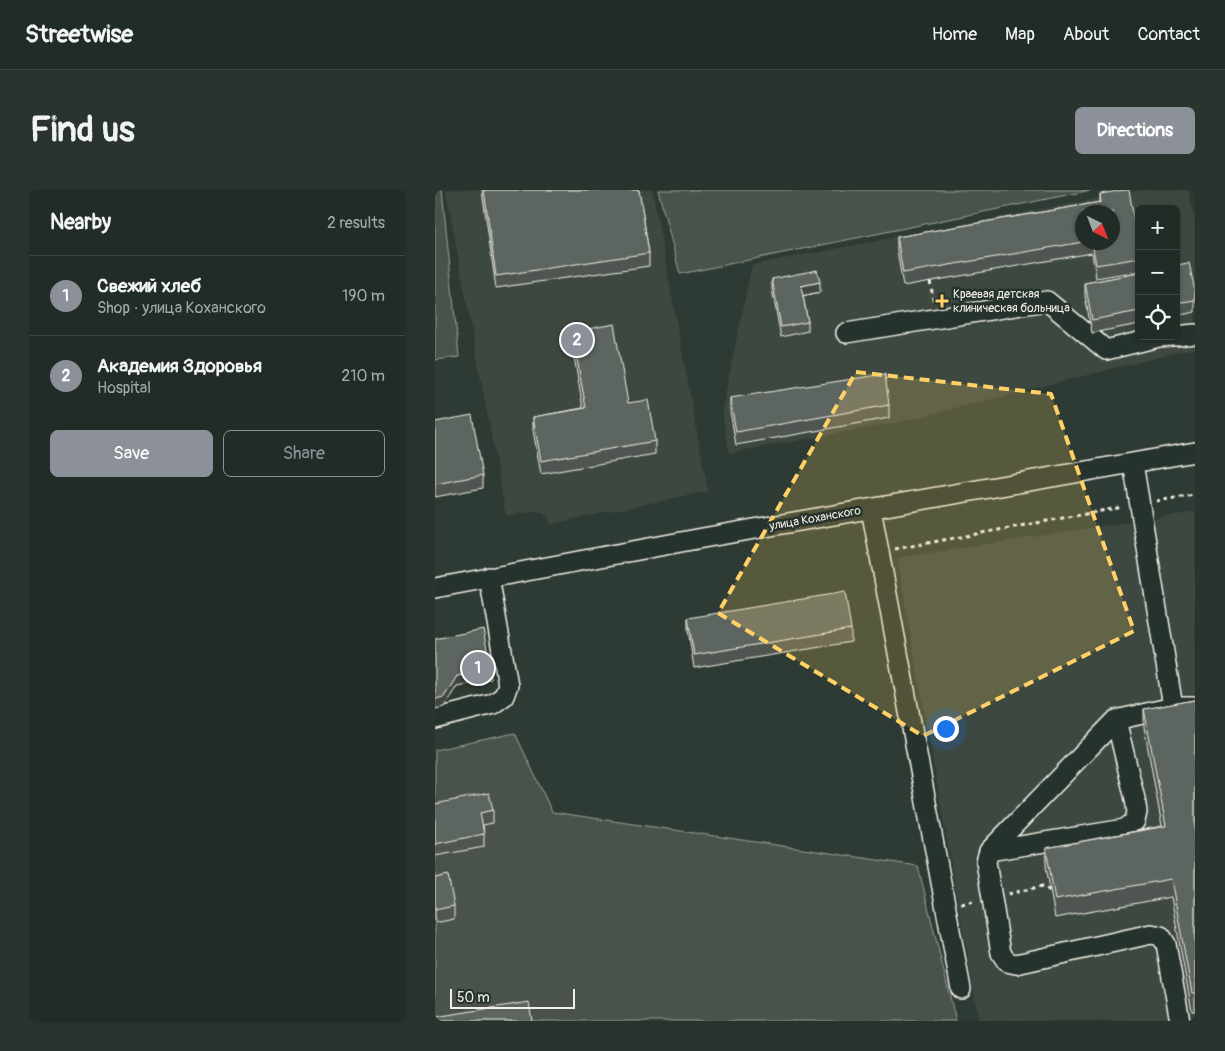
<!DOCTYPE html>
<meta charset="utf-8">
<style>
body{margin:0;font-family:Pangolin,sans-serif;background:#2a342f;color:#f1f3f6}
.controls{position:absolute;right:15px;top:15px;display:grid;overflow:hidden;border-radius:8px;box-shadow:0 1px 4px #0004}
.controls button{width:45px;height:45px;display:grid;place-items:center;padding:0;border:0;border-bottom:1px solid #3f4844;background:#222c27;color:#f1f3f6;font:25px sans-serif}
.compass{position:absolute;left:640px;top:15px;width:45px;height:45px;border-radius:50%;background:#222c27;box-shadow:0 1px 4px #0004;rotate:138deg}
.scale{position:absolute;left:15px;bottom:12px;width:125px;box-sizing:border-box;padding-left:5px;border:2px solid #f4f1e8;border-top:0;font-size:14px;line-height:18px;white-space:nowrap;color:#f4f1e8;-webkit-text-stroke:4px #26332d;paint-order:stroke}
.you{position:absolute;left:510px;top:538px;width:18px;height:18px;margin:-12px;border:4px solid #fff;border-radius:50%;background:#1a73e8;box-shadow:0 0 0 8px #1a73e833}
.badge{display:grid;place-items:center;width:32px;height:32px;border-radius:50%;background:#8c9099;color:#fff;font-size:16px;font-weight:700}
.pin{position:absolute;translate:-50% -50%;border:2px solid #fff;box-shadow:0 1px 5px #0006}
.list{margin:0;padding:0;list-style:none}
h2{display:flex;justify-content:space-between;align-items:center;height:65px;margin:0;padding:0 20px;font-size:21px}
h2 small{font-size:16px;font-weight:400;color:#a2a7a7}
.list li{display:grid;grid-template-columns:32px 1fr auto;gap:15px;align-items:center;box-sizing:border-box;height:80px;padding:0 20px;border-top:1px solid #3f4844}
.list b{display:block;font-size:19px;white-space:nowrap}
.list p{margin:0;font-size:16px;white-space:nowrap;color:#a2a7a7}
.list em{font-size:16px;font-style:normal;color:#a2a7a7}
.actions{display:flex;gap:10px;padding:15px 20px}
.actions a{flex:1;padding:11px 0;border:1px solid #8c9099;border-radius:8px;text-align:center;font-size:18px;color:#8c9099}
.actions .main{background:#8c9099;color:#fff}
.icon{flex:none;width:28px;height:28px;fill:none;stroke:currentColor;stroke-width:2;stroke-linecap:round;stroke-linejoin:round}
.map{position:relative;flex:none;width:760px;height:831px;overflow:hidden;border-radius:8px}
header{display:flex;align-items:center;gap:30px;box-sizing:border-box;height:70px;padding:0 25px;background:#222c27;border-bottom:1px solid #3f4844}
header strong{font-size:24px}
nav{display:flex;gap:28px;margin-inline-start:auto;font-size:18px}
.intro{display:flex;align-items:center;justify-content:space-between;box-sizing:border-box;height:120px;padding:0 30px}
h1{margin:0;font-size:35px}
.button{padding:12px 22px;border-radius:8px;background:#8c9099;color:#fff;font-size:18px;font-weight:700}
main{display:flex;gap:30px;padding:0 30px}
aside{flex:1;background:#222c27;border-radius:8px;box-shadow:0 1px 4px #0004}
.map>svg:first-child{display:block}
.built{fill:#3c4841;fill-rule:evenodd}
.green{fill:#48524c;stroke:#9ea29a}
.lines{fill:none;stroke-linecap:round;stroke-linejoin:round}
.minor-casing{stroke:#f4f1e8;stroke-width:22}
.path{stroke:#f4f1e8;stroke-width:3;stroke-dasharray:4 4;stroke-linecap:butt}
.minor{stroke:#26332d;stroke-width:19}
.wall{fill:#4f5751;stroke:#f4f1e8;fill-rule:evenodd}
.shaded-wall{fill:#404742;stroke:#f4f1e8}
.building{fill:#5c655e;stroke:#f4f1e8}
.marked{fill:#ffd166;fill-opacity:0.2;stroke:#ffd166;stroke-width:4;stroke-dasharray:10 6;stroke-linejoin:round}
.poi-dot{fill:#ffd166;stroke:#26332d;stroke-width:2}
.labels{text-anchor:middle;stroke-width:5;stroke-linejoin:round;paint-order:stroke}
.poi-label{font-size:12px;fill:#f4f1e8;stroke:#26332d;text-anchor:start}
.street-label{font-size:12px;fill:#f4f1e8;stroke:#26332d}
</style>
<header>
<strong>Streetwise</strong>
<nav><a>Home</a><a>Map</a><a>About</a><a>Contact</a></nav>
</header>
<div class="intro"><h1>Find us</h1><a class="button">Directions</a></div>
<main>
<aside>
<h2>Nearby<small>2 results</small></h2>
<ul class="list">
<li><span class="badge">1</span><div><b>Свежий хлеб</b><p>Shop · улица Коханского</p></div><em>190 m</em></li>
<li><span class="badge">2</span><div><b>Академия Здоровья</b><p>Hospital</p></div><em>210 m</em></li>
</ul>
<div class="actions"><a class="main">Save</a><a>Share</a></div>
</aside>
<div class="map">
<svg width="760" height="831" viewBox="0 0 760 831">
<rect width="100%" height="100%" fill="#2e3b34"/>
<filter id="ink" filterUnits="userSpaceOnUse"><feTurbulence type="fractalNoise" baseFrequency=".02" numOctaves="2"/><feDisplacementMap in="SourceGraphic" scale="10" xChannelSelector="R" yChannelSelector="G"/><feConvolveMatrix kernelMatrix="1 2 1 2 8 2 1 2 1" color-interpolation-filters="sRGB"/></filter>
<g filter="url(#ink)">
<!-- built -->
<path class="built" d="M 11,0 L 217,0 L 273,301 L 115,334 L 114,328 L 108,323 L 101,321 L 71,326 Z
M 706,0 L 753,0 L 760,30 L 760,158 L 465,232 L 294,263 L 287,220 L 317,75 ZM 704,19 L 741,19 L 741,146 L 704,146 ZM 648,22 L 678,22 L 678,52 L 648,52 Z
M 760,322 L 760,831 L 544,831 L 462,368 Z"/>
<!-- green -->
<path class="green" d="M 0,0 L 7,0 L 24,167 L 0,170 Z
M 223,0 L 656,0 L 245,84 Z
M 80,543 L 117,622 L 483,676 L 521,831 L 0,831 L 0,560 Z"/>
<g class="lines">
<defs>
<path id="minor" d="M 411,143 L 612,111 L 671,160 L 724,147 L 738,146
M 741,146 L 760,144
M 698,273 L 738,517
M 436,319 L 526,799
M 0,398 L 262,349 L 760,262
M 0,529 L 58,514 L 69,506 L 73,495 L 54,387
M 554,661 L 690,639 L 700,631 L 702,622 L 700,609 L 681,530
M 745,831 L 731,754 L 726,746 L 716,744 L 581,774 L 572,772 L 566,763 L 551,672 L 554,661 L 681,530 L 738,517 L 760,517"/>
</defs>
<!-- minor casing -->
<use href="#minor" class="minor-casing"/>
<!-- path -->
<path class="path" d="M 495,91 L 499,113
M 721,311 L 760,305
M 460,359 L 688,317
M 573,704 L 608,696 L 615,701
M 526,714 L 540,711"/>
<!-- minor -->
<use href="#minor" class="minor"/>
</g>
<!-- wall -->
<path class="wall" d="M 47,0 L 204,0 L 214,63 L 214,76 L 61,98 Z
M 665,4 L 704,59 L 704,81 L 661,88 L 657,63 L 468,96 L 462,60 L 462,47 L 665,12 ZM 648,22 L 678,52 L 648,52 Z
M 741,75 L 760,101 L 760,122 L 741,126 Z
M 704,83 L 704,134 L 657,143 L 650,106 L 650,93 Z
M 337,89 L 385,102 L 368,106 L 373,132 L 373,141 L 346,147 L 337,99 Z
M 137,142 L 193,213 L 220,251 L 220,264 L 106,284 L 98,240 L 98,227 L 148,218 L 137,155 Z
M 295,208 L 454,215 L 454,228 L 301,255 L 295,221 Z
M 0,232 L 48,285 L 48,298 L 0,307 Z
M 253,428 L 416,439 L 416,452 L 259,478 L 253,440 Z
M 760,510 L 760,821 L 757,821 L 736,707 L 620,728 L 611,676 L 611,658 L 727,636 L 709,537 L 709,519 Z
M 0,614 L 58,620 L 58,633 L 48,635 L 49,644 L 49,657 L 0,666 Z
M 0,688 L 19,716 L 19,729 L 0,733 Z"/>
<!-- shaded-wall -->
<path class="shaded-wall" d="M 385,92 L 385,102 L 366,106 L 366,96 Z
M 56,479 L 56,489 L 22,496 L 9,517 L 0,519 L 0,509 L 22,486 Z"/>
<!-- building -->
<path class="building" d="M 49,0 L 204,0 L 214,63 L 61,86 Z
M 690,0 L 694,0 L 704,59 L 704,68 L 661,75 L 657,52 L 678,52 L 678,22 L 648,22 L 648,52 L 468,83 L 462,47 L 666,12 L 665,4 Z
M 754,73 L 760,101 L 760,110 L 741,113 L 741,75 Z
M 382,80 L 385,92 L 366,96 L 373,132 L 346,137 L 337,89 Z
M 704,83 L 704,121 L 657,130 L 650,93 Z
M 179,134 L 193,213 L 213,210 L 220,251 L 106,271 L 98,227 L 151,218 L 137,142 Z
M 450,184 L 454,215 L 301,242 L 295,208 Z
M 37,225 L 48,285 L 0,294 L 0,232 Z
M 410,402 L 416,439 L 259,465 L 253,428 Z
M 48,439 L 56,479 L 22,486 L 9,507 L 0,509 L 0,449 Z
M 760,510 L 760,803 L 757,803 L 736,689 L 620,710 L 611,658 L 731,636 L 709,519 Z
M 54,603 L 58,620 L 45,623 L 49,644 L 0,654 L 0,614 Z
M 13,685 L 19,716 L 0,720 L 0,688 Z
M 94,812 L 97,831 L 0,831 L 0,827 Z"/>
</g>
<!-- marked area -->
<path class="marked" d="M 421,182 L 616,204 L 699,441 L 488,546 L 283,423 Z"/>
<!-- markers -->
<path class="poi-dot" d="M504.5 103.5h5v5h5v5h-5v5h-5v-5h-5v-5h5z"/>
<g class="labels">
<!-- poi labels -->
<g class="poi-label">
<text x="518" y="108">Краевая детская<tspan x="518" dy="14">клиническая больница</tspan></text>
</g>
<!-- street labels -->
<g class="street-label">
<text transform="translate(380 328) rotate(-10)" y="4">улица Коханского</text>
</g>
</g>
</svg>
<div class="controls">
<button>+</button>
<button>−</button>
<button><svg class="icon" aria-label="locate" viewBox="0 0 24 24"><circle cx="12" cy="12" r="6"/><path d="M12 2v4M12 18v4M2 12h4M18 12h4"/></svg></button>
</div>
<svg class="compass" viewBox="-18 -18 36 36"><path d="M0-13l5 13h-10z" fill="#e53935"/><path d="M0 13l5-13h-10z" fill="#a2a7a7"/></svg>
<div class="scale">50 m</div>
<div class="you"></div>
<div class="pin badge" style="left:43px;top:478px">1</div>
<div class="pin badge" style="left:142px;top:150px">2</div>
</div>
</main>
